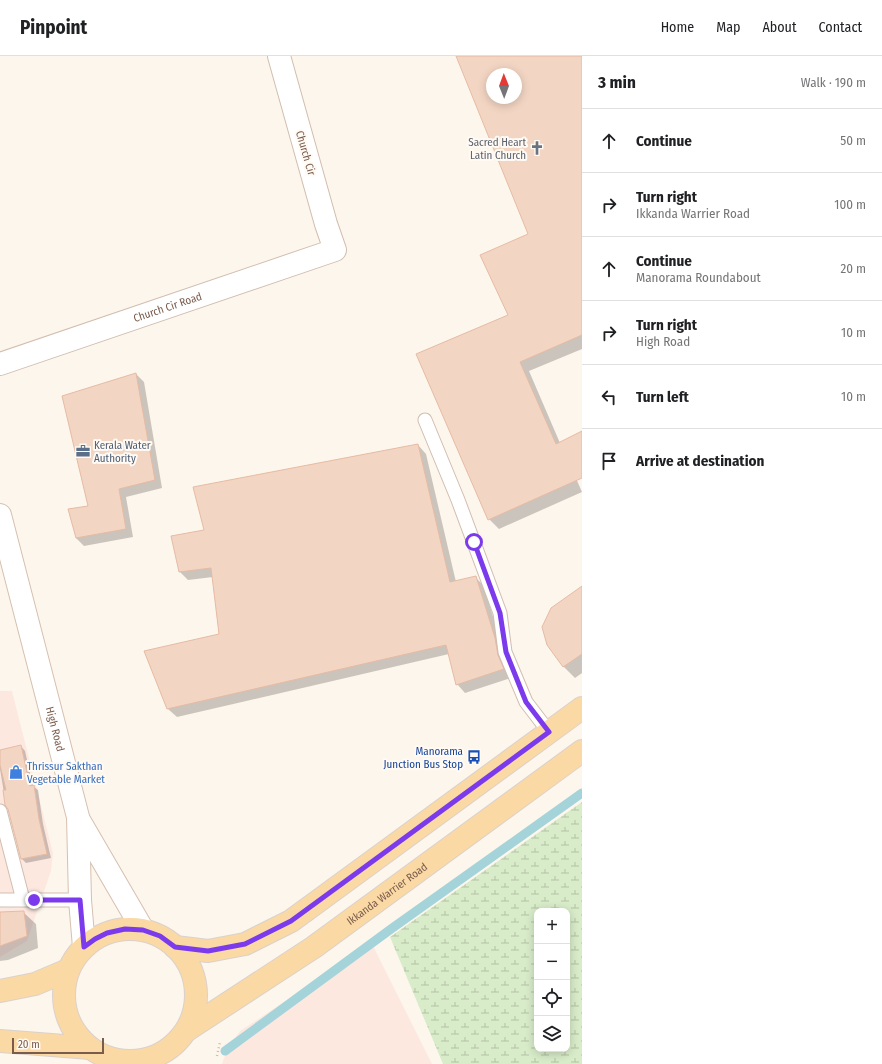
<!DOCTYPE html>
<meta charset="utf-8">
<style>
body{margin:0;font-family:"Fira Sans Condensed",sans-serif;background:#f2f2f2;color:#202124}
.controls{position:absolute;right:12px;bottom:12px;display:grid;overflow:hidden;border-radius:8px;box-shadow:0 2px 10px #0003}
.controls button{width:36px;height:36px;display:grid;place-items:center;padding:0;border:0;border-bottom:1px solid #e0e0e0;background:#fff;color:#202124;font:20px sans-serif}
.compass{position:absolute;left:486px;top:12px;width:36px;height:36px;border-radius:50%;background:#fff;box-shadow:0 2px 10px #0003;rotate:359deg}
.scale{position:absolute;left:12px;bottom:10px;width:92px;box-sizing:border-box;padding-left:4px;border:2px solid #7a5c4d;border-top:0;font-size:11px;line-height:14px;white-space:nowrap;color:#7a5c4d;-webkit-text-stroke:3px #fffaf3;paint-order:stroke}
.stop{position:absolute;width:12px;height:12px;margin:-9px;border:3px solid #7c3aed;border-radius:50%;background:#fff}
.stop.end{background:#7c3aed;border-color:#fff;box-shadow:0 1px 4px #0008}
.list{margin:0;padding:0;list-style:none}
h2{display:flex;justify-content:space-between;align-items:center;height:52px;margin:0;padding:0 16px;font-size:17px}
h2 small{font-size:13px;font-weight:400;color:#757577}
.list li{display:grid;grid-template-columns:26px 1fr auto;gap:12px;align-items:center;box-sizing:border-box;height:64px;padding:0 16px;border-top:1px solid #e0e0e0}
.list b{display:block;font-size:15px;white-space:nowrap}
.list p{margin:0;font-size:13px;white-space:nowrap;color:#757577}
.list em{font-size:13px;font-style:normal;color:#757577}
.icon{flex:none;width:22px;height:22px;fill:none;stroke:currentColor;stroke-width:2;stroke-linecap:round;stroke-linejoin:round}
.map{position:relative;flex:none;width:582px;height:1008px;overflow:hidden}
header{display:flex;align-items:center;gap:24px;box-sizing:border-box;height:56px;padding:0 20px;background:#fff;border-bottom:1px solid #e0e0e0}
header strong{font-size:19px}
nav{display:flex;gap:22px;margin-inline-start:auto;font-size:14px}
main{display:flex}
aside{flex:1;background:#fff}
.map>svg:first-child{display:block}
.commercial{fill:#fde8e0}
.wetland{fill:url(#wetland-marsh);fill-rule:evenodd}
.shadow{fill:#0003;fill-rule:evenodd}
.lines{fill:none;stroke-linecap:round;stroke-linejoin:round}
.stream{stroke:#a5d3da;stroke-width:9}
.building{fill:#f3d5c3;stroke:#e6bba3;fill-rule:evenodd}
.lane-casing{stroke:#d1beb0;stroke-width:15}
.street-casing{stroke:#d1beb0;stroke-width:24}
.secondary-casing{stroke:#d6c0b0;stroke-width:24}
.primary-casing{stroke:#dad1cd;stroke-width:24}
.path{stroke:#d9b8a5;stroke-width:2.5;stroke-dasharray:1 3;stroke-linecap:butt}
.lane{stroke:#fff;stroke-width:13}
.street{stroke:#fff;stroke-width:22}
.secondary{stroke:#fff;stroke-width:22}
.primary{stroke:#fbd9a5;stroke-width:22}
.route{stroke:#7c3aed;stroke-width:5}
.labels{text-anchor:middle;stroke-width:4;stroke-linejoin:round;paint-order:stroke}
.worship-label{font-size:11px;fill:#5b616d;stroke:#fffaf3;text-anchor:end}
.street-label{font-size:11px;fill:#7a5c4d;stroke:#fffaf3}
.service-label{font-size:11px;fill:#4e5e75;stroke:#fffaf3;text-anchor:start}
.transit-label{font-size:11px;fill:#164399;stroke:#fffaf3;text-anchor:end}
.shop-label{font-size:11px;fill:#366cbe;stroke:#fffaf3;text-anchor:start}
</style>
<header>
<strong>Pinpoint</strong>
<nav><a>Home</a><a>Map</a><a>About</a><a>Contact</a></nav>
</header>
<main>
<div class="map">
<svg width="582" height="1008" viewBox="0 0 582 1008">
<defs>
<pattern id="wetland-marsh" width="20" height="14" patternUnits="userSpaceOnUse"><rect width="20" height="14" fill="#d8ecc9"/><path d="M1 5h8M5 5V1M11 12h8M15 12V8" fill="none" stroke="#b4c2a5"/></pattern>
</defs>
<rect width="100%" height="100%" fill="#fdf6ec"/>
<!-- commercial -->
<path class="commercial" d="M 0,635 L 12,635 L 53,797 L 51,815 L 27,885 L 0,901 Z
M 372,888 L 432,1008 L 222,1008 L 227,994 L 240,975 Z"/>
<!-- wetland -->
<path class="wetland" d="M 582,746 L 582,1008 L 443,1008 L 390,881 ZM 537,855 L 567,855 L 567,993 L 537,993 Z"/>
<!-- shadow -->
<path class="shadow" d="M 457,0 L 582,0 L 582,293 L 529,315 L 560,387 L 582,376 L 582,416 L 575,420 L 582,436 L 499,473 L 489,463 L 509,259 L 529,178 ZM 492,18 L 516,18 L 516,42 L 492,42 Z
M 136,318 L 144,326 L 162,432 L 126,441 L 133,481 L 84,490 L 76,482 Z
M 418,389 L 426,398 L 456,526 L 476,522 L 484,530 L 511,622 L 465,637 L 457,628 L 449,598 L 177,661 L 168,653 L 221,579 L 213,521 L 188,524 L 180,516 L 206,475 Z
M 582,532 L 582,617 L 575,622 L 564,611 L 548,589 Z
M 21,690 L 25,695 L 33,730 L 38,734 L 43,768 L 51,802 L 26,807 L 22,803 L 9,753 L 6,749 L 0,713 L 0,695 Z
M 23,856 L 36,868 L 38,892 L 8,904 L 0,905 L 0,857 Z"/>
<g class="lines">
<!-- stream -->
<path class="stream" d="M 225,995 L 391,873 L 582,737"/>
</g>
<!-- building -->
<path class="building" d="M 456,0 L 582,0 L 582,279 L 520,306 L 556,388 L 582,375 L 582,422 L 488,464 L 416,298 L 508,259 L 480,199 L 528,178 ZM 492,18 L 516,18 L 516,42 L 492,42 Z
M 136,317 L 155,424 L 119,433 L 126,473 L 76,482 L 68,453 L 88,450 L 62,340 Z
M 418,388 L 450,526 L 476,520 L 495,582 L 498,599 L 504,613 L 456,629 L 446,589 L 167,653 L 144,595 L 219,578 L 211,512 L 179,516 L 171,480 L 204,474 L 193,431 Z
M 582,530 L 582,598 L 563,611 L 547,589 L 542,571 L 551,552 Z
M 21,689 L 30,730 L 34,729 L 39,763 L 47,798 L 21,803 L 8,753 L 5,749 L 3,734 L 6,734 L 0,709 L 0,694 Z
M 24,855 L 27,880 L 0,890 L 0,856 Z"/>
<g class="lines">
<defs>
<path id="lane" d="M 425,364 L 458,444 L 500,557 L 505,596 L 526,646 L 549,676
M 0,755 L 22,840 L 19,844
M 0,844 L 80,844"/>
<g id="street">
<path id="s1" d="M 0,308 L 335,194 L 326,168 L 279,0"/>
</g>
<g id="secondary">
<path id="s2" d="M 0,459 L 78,761 L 80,844 L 84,891"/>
<path d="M 79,764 L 143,874"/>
</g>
<g id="primary">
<circle cx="130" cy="939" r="66"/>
<path d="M 175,891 L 208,895 L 245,888 L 291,865 L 582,652"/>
<path d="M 0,935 L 35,928 L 68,914"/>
<path id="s3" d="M 187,974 L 314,891 L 582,695"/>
<path d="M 0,985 L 90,992"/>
</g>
</defs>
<!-- lane casing -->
<use href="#lane" class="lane-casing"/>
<!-- street casing -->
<use href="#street" class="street-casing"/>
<!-- secondary casing -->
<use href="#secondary" class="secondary-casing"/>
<!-- primary casing -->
<use href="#primary" class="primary-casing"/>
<!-- path -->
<path class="path" d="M 217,1000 L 220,986"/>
<!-- lane -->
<use href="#lane" class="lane"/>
<!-- street -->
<use href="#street" class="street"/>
<!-- secondary -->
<use href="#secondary" class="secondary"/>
<!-- primary -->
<use href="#primary" class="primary"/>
</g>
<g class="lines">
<!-- route -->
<path class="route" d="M 34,844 L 80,844 L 84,891 L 95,883 L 107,877 L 125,873 L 143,874 L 160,880 L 175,891 L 208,895 L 245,888 L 291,865 L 549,676 L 526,646 L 506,596 L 500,557 L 474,486"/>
</g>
<!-- icons -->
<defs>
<symbol id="church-bare" viewBox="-9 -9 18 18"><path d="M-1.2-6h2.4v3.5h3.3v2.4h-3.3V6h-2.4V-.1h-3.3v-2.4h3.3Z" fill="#6b7280" stroke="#fffaf3" stroke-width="2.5" paint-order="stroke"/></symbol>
<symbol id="office-bare" viewBox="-9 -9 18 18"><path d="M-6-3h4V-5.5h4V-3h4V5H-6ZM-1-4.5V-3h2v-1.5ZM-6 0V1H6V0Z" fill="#5c6f8a" stroke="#fffaf3" stroke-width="2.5" paint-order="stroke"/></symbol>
<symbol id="bus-bare" viewBox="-9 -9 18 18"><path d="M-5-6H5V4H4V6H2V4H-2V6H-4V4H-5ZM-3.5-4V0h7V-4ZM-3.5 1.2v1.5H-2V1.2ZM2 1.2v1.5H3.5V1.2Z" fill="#1a4fb4" stroke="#fffaf3" stroke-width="2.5" paint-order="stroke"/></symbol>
<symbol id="shop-bare" viewBox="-9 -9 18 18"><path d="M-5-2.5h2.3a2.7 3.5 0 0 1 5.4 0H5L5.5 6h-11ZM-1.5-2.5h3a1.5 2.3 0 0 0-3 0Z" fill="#3f7fe0" stroke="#fffaf3" stroke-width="2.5" paint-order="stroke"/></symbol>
</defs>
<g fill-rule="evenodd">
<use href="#church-bare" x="527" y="82" width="20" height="20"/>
<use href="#office-bare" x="73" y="385" width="20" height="20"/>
<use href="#bus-bare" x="464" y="691" width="20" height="20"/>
<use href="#shop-bare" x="6" y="706" width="20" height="20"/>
</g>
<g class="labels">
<!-- worship labels -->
<g class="worship-label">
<text x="526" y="90">Sacred Heart<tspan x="526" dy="13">Latin Church</tspan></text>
</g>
<!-- street labels -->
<g class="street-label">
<text transform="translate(306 97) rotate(74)" y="4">Church Cir</text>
<text dy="4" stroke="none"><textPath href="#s1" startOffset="177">Church Cir Road</textPath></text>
<text dy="4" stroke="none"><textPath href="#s2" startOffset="221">High Road</textPath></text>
<text dy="4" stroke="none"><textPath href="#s3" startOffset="242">Ikkanda Warrier Road</textPath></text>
</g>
<!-- service labels -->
<g class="service-label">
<text x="94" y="393">Kerala Water<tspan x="94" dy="13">Authority</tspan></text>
</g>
<!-- transit labels -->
<g class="transit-label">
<text x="463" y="699">Manorama<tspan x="463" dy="13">Junction Bus Stop</tspan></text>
</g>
<!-- shop labels -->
<g class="shop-label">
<text x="27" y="714">Thrissur Sakthan<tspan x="27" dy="13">Vegetable Market</tspan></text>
</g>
</g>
</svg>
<div class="controls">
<button>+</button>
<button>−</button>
<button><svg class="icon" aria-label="locate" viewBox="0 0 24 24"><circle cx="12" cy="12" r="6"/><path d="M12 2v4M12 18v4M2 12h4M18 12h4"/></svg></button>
<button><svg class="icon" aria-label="layers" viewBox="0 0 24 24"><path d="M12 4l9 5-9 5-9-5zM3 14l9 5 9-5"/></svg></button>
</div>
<svg class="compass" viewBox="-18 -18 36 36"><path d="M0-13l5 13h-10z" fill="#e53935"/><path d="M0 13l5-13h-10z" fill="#757577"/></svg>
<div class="scale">20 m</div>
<div class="stop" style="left:474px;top:486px"></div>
<div class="stop end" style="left:34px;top:844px"></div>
</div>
<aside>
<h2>3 min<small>Walk · 190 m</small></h2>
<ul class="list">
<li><svg class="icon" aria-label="ahead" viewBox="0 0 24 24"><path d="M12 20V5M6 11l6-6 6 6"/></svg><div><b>Continue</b></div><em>50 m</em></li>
<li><svg class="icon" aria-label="right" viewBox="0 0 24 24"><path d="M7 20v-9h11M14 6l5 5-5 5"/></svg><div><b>Turn right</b><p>Ikkanda Warrier Road</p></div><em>100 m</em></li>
<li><svg class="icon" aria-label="ahead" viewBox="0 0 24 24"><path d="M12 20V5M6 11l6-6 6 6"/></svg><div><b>Continue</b><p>Manorama Roundabout</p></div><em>20 m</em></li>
<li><svg class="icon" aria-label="right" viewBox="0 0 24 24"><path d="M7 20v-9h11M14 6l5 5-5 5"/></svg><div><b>Turn right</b><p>High Road</p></div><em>10 m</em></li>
<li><svg class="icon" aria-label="left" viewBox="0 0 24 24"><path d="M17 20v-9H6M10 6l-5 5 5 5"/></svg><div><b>Turn left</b></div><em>10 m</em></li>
<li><svg class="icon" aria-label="arrive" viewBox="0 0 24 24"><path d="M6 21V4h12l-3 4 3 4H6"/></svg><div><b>Arrive at destination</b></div></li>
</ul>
</aside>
</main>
